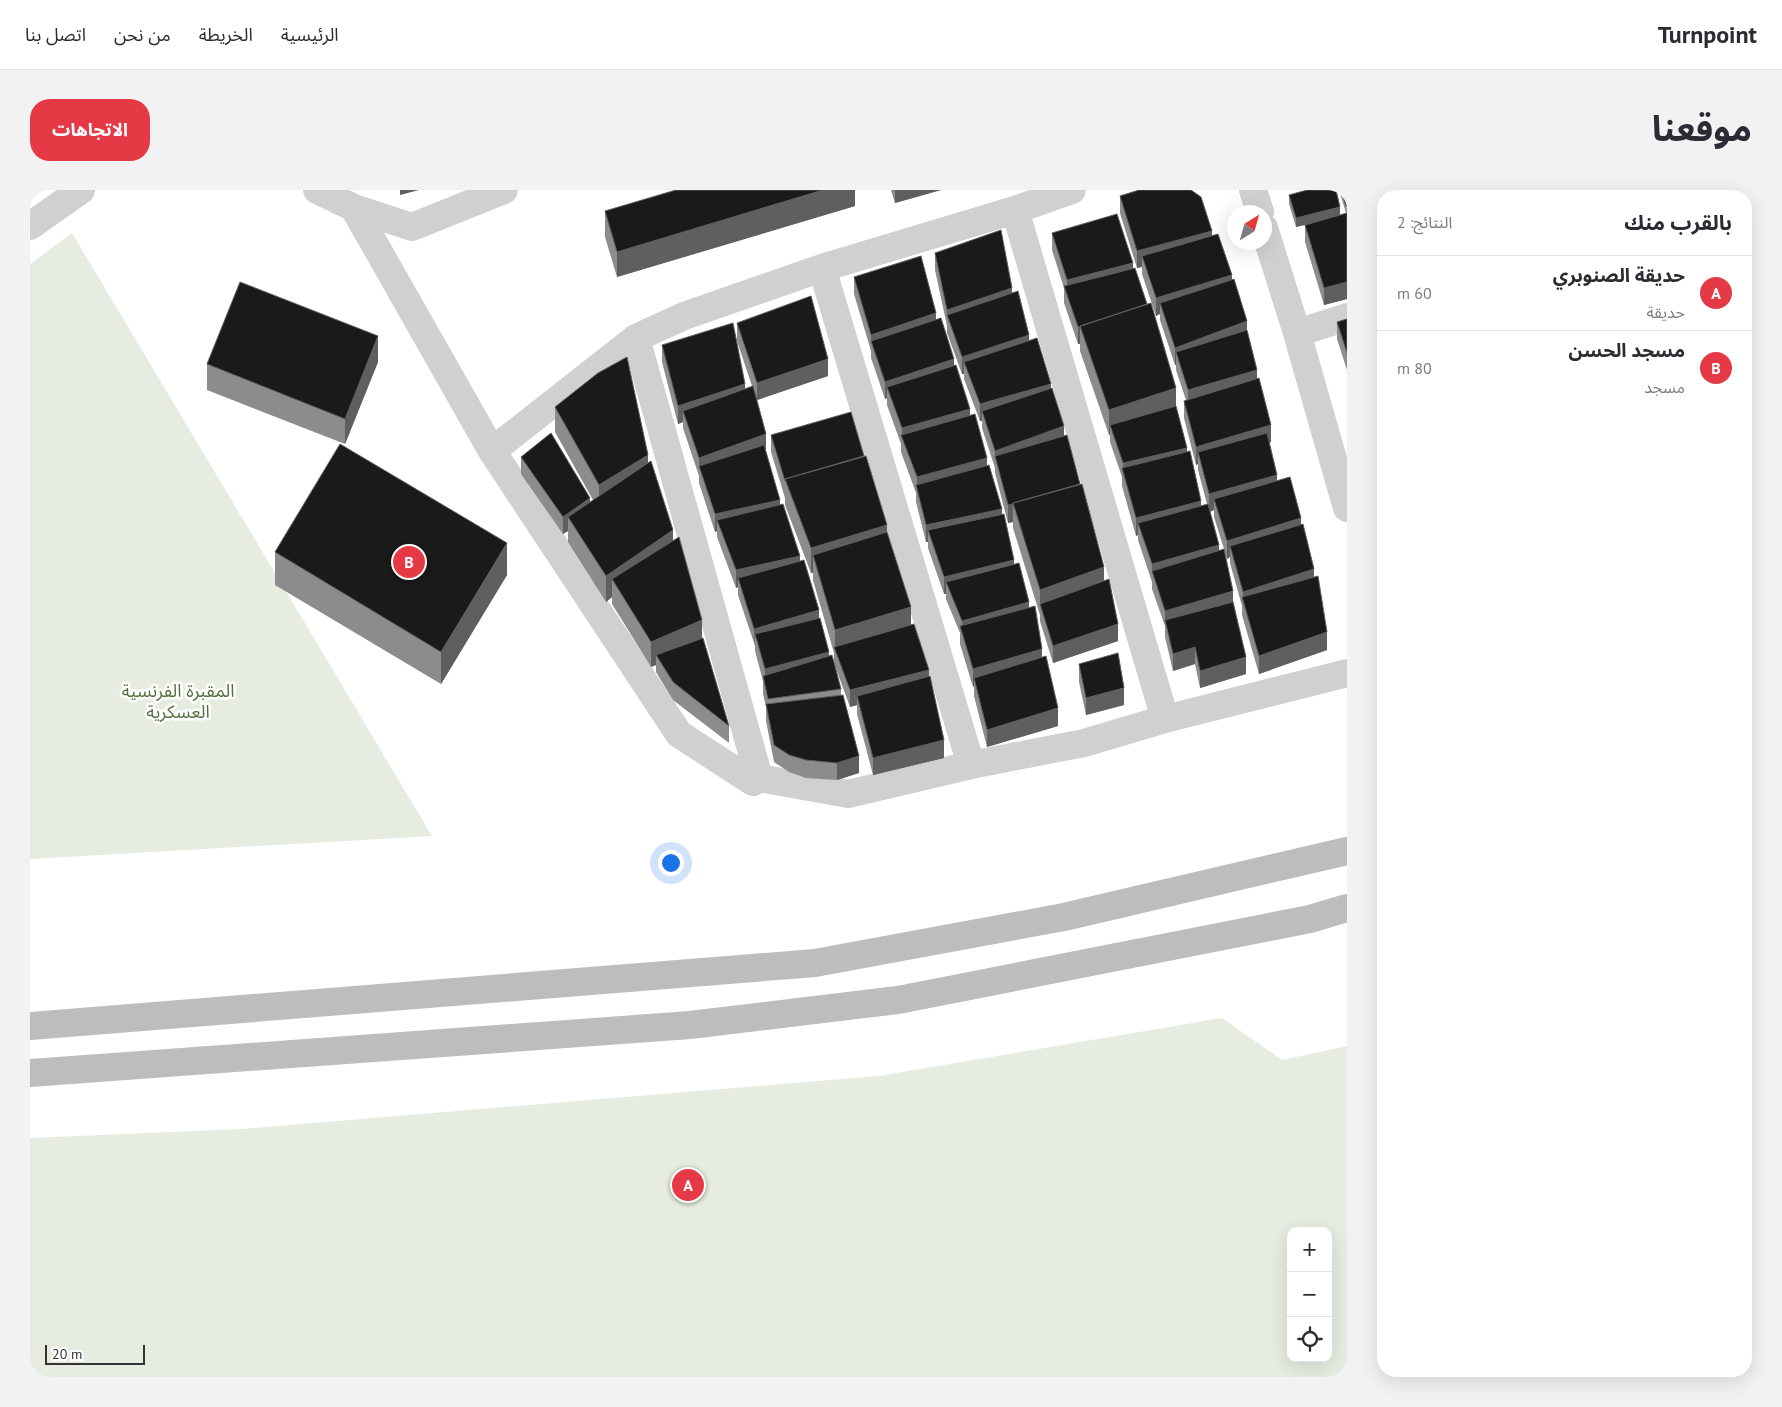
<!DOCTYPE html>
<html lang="ar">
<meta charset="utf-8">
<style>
body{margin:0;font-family:"PT Sans","Noto Sans Arabic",sans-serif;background:#f2f2f3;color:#2b2b33;direction:rtl}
.controls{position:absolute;right:15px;bottom:15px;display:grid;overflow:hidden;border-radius:10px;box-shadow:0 5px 20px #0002}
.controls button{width:45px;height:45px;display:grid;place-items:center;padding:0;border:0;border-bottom:1px solid #e1e1e2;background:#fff;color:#2b2b33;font:25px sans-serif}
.compass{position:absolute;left:1197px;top:15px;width:45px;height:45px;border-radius:50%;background:#fff;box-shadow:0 5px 20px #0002;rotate:37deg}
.scale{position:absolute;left:15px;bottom:12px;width:100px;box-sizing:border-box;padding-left:5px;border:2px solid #333;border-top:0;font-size:14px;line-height:18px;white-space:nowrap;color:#333;-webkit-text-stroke:4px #fff;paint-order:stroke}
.you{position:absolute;left:640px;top:672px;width:18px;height:18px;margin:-12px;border:4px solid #fff;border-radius:50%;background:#1a73e8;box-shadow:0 0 0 8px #1a73e833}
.badge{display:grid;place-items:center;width:32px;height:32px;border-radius:50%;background:#e63946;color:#fff;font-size:16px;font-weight:700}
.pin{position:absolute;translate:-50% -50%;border:2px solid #fff;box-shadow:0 1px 5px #0006}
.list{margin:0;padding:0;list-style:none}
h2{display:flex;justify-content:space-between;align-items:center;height:65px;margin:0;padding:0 20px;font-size:21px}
h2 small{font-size:16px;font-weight:400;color:#7c7c81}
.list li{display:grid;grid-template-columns:32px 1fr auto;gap:15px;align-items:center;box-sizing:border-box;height:75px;padding:0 20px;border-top:1px solid #e1e1e2}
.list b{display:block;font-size:19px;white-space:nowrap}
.list p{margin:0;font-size:16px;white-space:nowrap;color:#7c7c81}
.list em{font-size:16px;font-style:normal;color:#7c7c81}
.icon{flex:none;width:28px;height:28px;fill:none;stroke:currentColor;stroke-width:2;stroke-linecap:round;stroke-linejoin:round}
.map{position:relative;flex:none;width:1317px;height:1187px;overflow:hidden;direction:ltr;border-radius:20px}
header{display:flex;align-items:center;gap:30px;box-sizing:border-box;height:70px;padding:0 25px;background:#fff;border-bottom:1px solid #e1e1e2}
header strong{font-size:24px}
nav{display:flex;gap:28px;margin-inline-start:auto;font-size:18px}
.intro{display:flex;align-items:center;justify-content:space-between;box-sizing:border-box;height:120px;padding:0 30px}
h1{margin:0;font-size:35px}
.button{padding:12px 22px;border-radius:20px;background:#e63946;color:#fff;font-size:18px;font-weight:700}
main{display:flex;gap:30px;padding:0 30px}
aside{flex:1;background:#fff;border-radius:20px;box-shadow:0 5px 20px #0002}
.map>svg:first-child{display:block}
.green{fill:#e6ecdf;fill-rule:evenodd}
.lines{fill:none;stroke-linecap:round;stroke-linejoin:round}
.minor{stroke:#d0d0d0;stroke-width:28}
.secondary{stroke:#bdbdbd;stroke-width:28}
.wall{fill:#8c8c8c;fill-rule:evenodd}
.shaded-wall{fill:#5f5f5f}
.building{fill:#1a1a1a;stroke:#5f5f5f}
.labels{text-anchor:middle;stroke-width:5;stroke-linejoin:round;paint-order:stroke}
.park-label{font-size:18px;fill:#56703f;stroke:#fff}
</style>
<header>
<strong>Turnpoint</strong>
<nav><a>الرئيسية</a><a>الخريطة</a><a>من نحن</a><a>اتصل بنا</a></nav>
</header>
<div class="intro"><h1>موقعنا</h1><a class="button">الاتجاهات</a></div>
<main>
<aside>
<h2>بالقرب منك<small>النتائج: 2</small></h2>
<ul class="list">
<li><span class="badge">A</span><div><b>حديقة الصنوبري</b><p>حديقة</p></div><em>60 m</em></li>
<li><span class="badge">B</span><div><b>مسجد الحسن</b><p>مسجد</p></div><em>80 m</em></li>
</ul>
</aside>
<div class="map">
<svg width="1317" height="1187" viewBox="0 0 1317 1187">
<rect width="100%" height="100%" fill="#fff"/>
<!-- green -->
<path class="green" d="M 42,43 L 402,646 L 0,669 L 0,74 Z
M 1192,828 L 1252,870 L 1317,856 L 1317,1187 L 0,1187 L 0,948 L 211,939 L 848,886 ZM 1261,1041 L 1298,1041 L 1298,1168 L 1261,1168 Z"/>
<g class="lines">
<!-- minor -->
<path class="minor" d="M 287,0 L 324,18 L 382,37 L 474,0
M 1223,0 L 1230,22
M 324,18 L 462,261 L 649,544 L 723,592 L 729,588 L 818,604 L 941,575 L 1054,553 L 1135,529 L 1317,483
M 985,20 L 1135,529
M 0,36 L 51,0
M 1234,38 L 1267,143 L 1317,318
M 792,78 L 941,575
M 1267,143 L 1317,127
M 606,148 L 729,588
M 462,261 L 606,148 L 654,126 L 792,78 L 985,20 L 1042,0"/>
<!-- secondary -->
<path class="secondary" d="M 0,836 L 785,773 L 1034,727 L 1317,661
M 0,883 L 660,835 L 868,810 L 1280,729 L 1317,718"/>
</g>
<!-- wall -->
<path class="wall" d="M 825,0 L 825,16 L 587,87 L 575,47 L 575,21 Z
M 861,0 L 911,0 L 865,13 Z
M 1309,0 L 1317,0 L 1317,109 L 1294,115 L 1275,52 L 1275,35 L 1266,37 L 1259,14 L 1259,5 L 1310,25 L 1316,23 Z
M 1090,6 L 1182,45 L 1202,89 L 1217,142 L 1241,252 L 1239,253 L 1247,291 L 1271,334 L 1284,387 L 1297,460 L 1229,484 L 1212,425 L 1212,416 L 1200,373 L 1200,367 L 1197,369 L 1195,363 L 1216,484 L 1170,498 L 1165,474 L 1143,481 L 1135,447 L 1135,436 L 1122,399 L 1122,392 L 1108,350 L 1108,345 L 1106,346 L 1092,296 L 1092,287 L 1080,252 L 1080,245 L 1079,245 L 1050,161 L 1050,154 L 1048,154 L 1034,113 L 1034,98 L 1022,60 L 1022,43 L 1103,78 L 1146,219 L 1171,316 L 1177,314 L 1168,280 L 1168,274 L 1166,275 L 1154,228 L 1154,211 L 1156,210 L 1146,180 L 1146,175 L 1145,175 L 1130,130 L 1130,124 L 1126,126 L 1112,84 L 1112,77 L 1107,78 L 1090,23 ZM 1184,320 L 1184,327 L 1194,359 L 1189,361 L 1180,322 Z
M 905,63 L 982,103 L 999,150 L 1021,198 L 1074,391 L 1088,451 L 1023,473 L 1010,431 L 1010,425 L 983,338 L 983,332 L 978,333 L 965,283 L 965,278 L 952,238 L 952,231 L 950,231 L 934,189 L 934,184 L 932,184 L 917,143 L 917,136 L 905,80 Z
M 824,87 L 906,130 L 924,176 L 957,275 L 972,324 L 984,374 L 999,417 L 1012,467 L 1028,536 L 957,557 L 944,506 L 944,496 L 943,497 L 930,454 L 930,443 L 916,409 L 916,404 L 914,404 L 898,358 L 898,352 L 896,352 L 886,312 L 886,303 L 871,262 L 871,254 L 857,215 L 857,208 L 855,209 L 841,168 L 841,161 L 824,104 Z
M 1317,129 L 1317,180 L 1307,149 L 1307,132 Z
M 707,133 L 798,186 L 727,210 L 736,261 L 750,315 L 789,428 L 799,466 L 804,473 L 804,463 L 783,390 L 783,383 L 781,383 L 755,315 L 755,308 L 741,262 L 741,245 L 857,342 L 881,435 L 899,486 L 914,568 L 843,585 L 827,524 L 827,515 L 820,517 L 805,476 L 811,499 L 811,506 L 829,583 L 807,590 L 776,588 L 759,582 L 744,572 L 736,531 L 736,517 L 733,504 L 733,491 L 725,461 L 725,456 L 708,405 L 708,397 L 706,398 L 687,347 L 687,341 L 685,342 L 669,293 L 669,286 L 653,238 L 653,232 L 648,234 L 632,172 L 632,155 L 715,199 L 722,196 L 707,151 Z
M 348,172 L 315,254 L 177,200 L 177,174 Z
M 525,217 L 618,274 L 643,350 L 672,449 L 699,536 L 699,553 L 643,510 L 626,482 L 626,475 L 621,477 L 582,414 L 582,407 L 576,412 L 538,352 L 538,341 L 533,344 L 491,284 L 491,267 L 560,312 L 563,310 L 525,242 Z
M 245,362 L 477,385 L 411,494 L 245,395 Z
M 1049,474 L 1094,515 L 1056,525 L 1049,492 Z"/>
<!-- shaded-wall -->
<path class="shaded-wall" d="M 370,0 L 389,0 L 370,5 Z
M 793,0 L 825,0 L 825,16 L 587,87 L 587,62 Z
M 865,0 L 911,0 L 865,13 Z
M 1310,17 L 1310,26 L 1266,37 L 1266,28 Z
M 1182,41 L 1182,58 L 1112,66 L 1112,77 L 1107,78 L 1107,61 Z
M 1103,73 L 1103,90 L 1037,108 L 1037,90 Z
M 1202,85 L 1202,102 L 1130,113 L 1130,124 L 1126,126 L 1126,108 Z
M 1317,92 L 1317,109 L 1294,115 L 1294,98 Z
M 982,98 L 982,116 L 917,126 L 917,120 Z
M 906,123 L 906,140 L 841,152 L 841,145 Z
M 1217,131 L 1217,149 L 1146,162 L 1146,175 L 1145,175 L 1145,158 Z
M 1050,136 L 1050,154 L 1048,154 L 1048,137 Z
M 999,145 L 999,163 L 934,172 L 934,184 L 932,184 L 932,167 Z
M 348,146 L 348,172 L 315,254 L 315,229 Z
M 798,169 L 798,186 L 727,210 L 727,193 Z
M 924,169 L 924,186 L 857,197 L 857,208 L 855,209 L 855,192 Z
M 1227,180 L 1227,197 L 1158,218 L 1158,200 Z
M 715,194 L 715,212 L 653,221 L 653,232 L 648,234 L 648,216 Z
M 1021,194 L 1021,211 L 952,221 L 952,231 L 950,231 L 950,214 Z
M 1146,198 L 1146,223 L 1080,235 L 1080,245 L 1079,245 L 1079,220 Z
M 940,219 L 940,237 L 872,246 L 872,238 Z
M 1241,235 L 1241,252 L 1171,273 L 1168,262 L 1168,274 L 1166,275 L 1166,257 Z
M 1034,236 L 1034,254 L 965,266 L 965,261 Z
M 736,244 L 736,261 L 669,276 L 669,268 Z
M 1157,258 L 1157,275 L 1093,283 L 1093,273 Z
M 618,265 L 618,290 L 569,320 L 569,295 Z
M 957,268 L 957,286 L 887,296 L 887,287 Z
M 1247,285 L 1247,302 L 1184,309 L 1184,320 L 1179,322 L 1179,304 Z
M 560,308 L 560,326 L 538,327 L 538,341 L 533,344 L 533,327 Z
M 750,310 L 750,327 L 687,330 L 687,341 L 685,342 L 685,324 Z
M 1171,311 L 1171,329 L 1108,333 L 1108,345 L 1106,346 L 1106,328 Z
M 983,314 L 983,332 L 978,333 L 978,315 Z
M 972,319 L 972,337 L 898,340 L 898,352 L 896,352 L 896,335 Z
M 1271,328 L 1271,346 L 1200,356 L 1200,367 L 1197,369 L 1197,351 Z
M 857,335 L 857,360 L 783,365 L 783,383 L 781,383 L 781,358 Z
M 643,340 L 643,365 L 582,389 L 582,407 L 576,412 L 576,386 Z
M 477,353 L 477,385 L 411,494 L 411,462 Z
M 1189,355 L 1189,372 L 1122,382 L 1122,374 Z
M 770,366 L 770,383 L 708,388 L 708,397 L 706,398 L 706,380 Z
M 984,370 L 984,387 L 916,392 L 916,404 L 914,404 L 914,387 Z
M 1074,377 L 1074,402 L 1010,414 L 1010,425 L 1010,400 Z
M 1284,379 L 1284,396 L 1213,410 L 1213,402 Z
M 1203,401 L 1203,419 L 1135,433 L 1135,421 Z
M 999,412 L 999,429 L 932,445 L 932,431 Z
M 881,417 L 881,442 L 805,459 L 805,440 Z
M 789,420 L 789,437 L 725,444 L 724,456 L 724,439 Z
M 672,430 L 672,455 L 626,465 L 626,475 L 621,477 L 621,452 Z
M 1088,434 L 1088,451 L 1023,473 L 1023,456 Z
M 1297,442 L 1297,460 L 1229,484 L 1229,466 Z
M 1165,457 L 1165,474 L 1143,481 L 1143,464 Z
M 1012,459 L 1012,476 L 944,488 L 944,496 L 943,497 L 943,479 Z
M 799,462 L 799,479 L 735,493 L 735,479 Z
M 1216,467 L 1216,484 L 1170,498 L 1170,481 Z
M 899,480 L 899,498 L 827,506 L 827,515 L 820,517 L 820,500 Z
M 1094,498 L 1094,515 L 1056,525 L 1056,508 Z
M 1028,518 L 1028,536 L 957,557 L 957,540 Z
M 914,550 L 914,568 L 843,585 L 843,568 Z
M 829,566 L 829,583 L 807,590 L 807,573 Z"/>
<!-- building -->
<path class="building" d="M 646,0 L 793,0 L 587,62 L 575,21 Z
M 1109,0 L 1161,0 L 1171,7 L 1182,41 L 1107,61 L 1090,6 Z
M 1277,0 L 1306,0 L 1310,17 L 1266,28 L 1259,5 Z
M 1311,0 L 1317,0 L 1317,15 L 1316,16 Z
M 1317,23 L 1317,92 L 1294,98 L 1275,35 Z
M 1087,24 L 1103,73 L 1037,90 L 1022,43 Z
M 971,40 L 982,98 L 917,120 L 905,63 Z
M 1188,44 L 1202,85 L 1126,108 L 1112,66 Z
M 891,66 L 906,123 L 841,145 L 824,87 Z
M 1105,78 L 1117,114 L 1048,137 L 1034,96 Z
M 1204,89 L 1217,131 L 1145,158 L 1130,113 Z
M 210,92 L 348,146 L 315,229 L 177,174 Z
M 988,101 L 999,145 L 932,167 L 917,125 Z
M 781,106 L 798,169 L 727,193 L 707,133 Z
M 1121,113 L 1146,198 L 1079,220 L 1050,136 Z
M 911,128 L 924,169 L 855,192 L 841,151 Z
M 1317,129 L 1317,163 L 1307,132 Z
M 703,133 L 715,194 L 648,216 L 632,155 Z
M 1217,140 L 1227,180 L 1158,200 L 1146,162 Z
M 1007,148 L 1021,194 L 950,214 L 934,172 Z
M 597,167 L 618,265 L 569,295 L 525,217 L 568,183 Z
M 926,175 L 940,219 L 872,238 L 857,197 Z
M 1229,188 L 1241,235 L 1166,257 L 1154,211 Z
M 723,196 L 736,244 L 669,268 L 653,221 Z
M 1022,198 L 1034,236 L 965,261 L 952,221 Z
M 1146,216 L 1157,258 L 1093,273 L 1080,235 Z
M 821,222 L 834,266 L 755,289 L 755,291 L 741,245 Z
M 945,224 L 957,268 L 887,287 L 871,245 Z
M 521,243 L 560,308 L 533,327 L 491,267 Z
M 1237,243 L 1247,285 L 1179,304 L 1168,262 Z
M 1037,245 L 1050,294 L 983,313 L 983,314 L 978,315 L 965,266 Z
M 310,254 L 477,353 L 411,462 L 245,362 Z
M 734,255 L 750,310 L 685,324 L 669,276 Z
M 1160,261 L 1171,311 L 1106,328 L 1092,278 Z
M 836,266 L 857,335 L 781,358 L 755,289 Z
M 621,271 L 643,340 L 576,386 L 538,327 Z
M 959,275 L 972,319 L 896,335 L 886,295 Z
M 1260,287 L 1271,328 L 1197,351 L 1184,309 Z
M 1052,294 L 1074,377 L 1010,400 L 983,313 Z
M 753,314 L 770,366 L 706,380 L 687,330 Z
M 1178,314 L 1189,355 L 1122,374 L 1108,333 Z
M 974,324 L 984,370 L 914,387 L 898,340 Z
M 1273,334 L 1284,379 L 1213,402 L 1200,356 Z
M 857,342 L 881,417 L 805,440 L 783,365 Z
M 649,347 L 672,430 L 621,452 L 582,389 Z
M 1194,359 L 1203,401 L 1135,421 L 1122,381 Z
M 774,370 L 789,420 L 724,439 L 708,388 Z
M 989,373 L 999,412 L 932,431 L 916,392 Z
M 1288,386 L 1297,442 L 1229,466 L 1212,407 Z
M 1079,389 L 1088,434 L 1023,456 L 1010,414 Z
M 1203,412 L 1216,467 L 1170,481 L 1165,457 L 1143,464 L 1135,430 Z
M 1005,416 L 1012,459 L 943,479 L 930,436 Z
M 790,428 L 799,462 L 735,479 L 725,444 Z
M 884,434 L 899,480 L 820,500 L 804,457 Z
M 673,448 L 699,536 L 643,492 L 626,465 Z
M 1088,463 L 1094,498 L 1056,508 L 1049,474 Z
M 802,465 L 811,499 L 738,509 L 733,486 Z
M 1016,466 L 1028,518 L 957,540 L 944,488 Z
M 900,486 L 914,550 L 843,568 L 827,506 Z
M 813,505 L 829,566 L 807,573 L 776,570 L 759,565 L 744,555 L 736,514 Z"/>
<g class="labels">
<!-- park labels -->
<g class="park-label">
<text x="148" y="507">المقبرة الفرنسية<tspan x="148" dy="21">العسكرية</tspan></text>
</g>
</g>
</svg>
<div class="controls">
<button>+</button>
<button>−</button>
<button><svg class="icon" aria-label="locate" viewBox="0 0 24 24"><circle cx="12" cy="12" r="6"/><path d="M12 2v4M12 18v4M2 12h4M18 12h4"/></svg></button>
</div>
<svg class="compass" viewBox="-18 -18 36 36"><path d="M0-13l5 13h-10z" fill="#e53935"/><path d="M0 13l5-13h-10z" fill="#7c7c81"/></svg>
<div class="scale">20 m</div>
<div class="you"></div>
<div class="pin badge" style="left:658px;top:995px">A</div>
<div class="pin badge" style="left:379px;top:372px">B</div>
</div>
</main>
